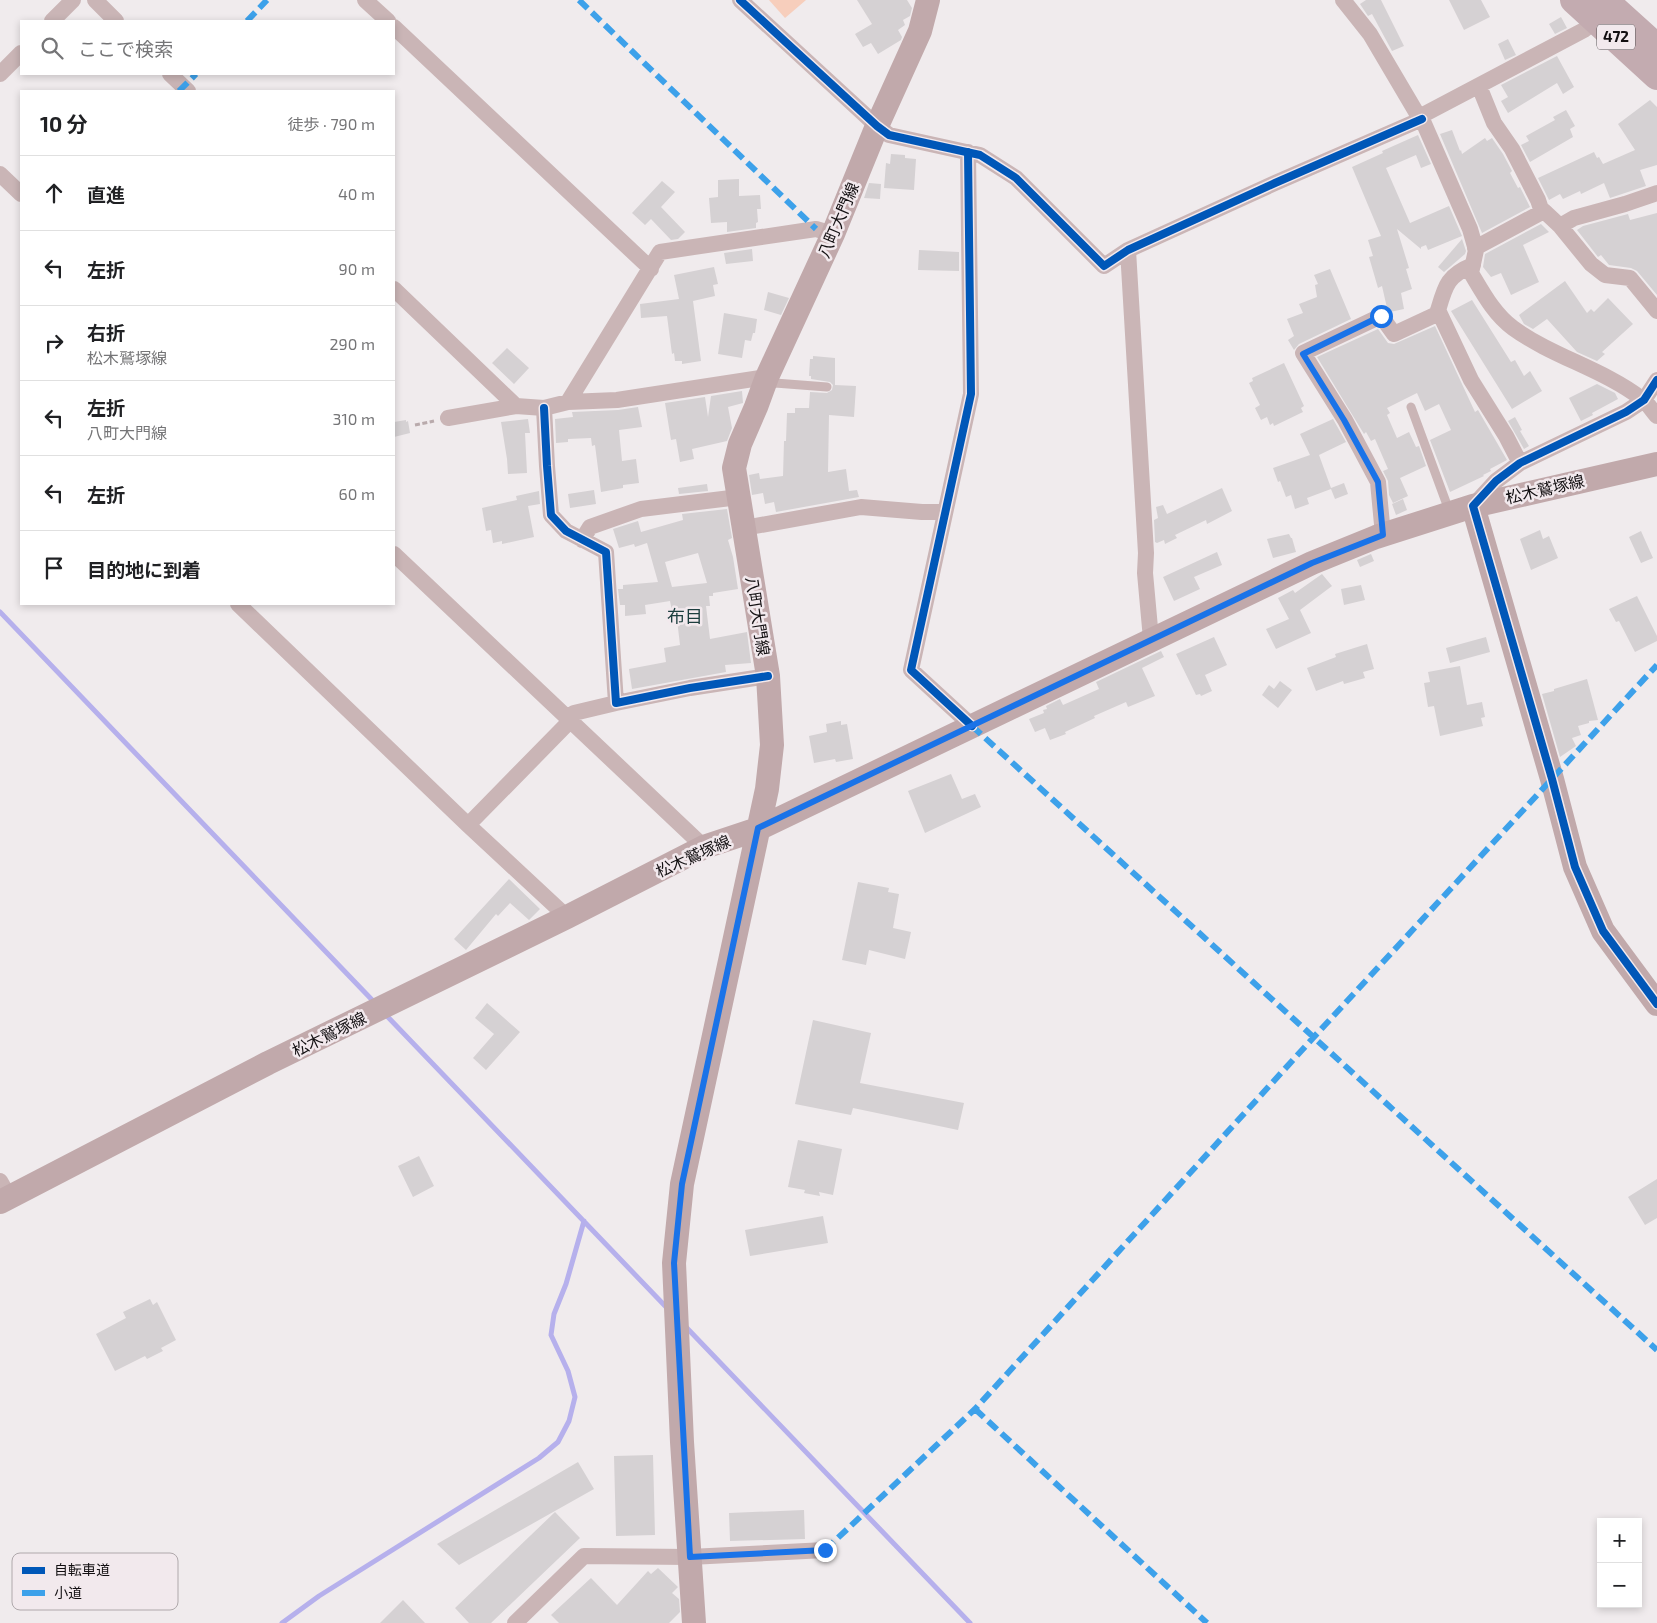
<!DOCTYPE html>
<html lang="ja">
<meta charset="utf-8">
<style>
body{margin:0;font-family:"Exo 2","Noto Sans JP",sans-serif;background:#f6f6f6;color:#202124}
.controls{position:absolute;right:15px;bottom:15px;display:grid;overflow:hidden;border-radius:0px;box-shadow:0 2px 8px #0003}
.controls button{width:45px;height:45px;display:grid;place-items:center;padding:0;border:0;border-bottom:1px solid #e0e0e0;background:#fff;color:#202124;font:25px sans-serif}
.stop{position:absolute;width:15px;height:15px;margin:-11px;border:4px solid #1a73e8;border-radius:50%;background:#fff}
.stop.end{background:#1a73e8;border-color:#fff;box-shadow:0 1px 5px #0008}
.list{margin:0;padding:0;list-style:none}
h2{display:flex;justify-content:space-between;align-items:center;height:65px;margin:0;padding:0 20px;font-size:21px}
h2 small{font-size:16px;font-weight:400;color:#757577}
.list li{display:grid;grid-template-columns:32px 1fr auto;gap:15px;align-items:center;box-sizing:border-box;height:75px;padding:0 20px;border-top:1px solid #e0e0e0}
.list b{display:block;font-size:19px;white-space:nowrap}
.list p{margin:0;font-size:16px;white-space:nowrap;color:#757577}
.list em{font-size:16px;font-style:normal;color:#757577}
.icon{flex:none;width:28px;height:28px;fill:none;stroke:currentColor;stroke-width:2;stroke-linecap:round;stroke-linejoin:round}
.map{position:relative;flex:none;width:1657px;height:1623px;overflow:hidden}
.search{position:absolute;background:#fff;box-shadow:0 2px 8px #0003;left:20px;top:20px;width:375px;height:55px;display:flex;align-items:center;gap:12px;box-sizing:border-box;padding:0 18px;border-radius:0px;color:#757577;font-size:19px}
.panel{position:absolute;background:#fff;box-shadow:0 2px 8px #0003;left:20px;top:90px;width:375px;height:515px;border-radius:0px}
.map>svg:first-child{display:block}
.green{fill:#f7cebc}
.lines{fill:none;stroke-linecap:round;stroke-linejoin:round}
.stream{stroke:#b6b0ec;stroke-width:5}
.building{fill:#d5d1d3;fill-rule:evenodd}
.path{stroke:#b9aaac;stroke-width:3;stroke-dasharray:5 2.5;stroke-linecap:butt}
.lane{stroke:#cab5b6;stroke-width:9}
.street{stroke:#cab5b6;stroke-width:16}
.secondary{stroke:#c1a9ab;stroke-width:24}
.highway{stroke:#c3abb0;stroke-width:28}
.quiet{stroke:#3da1ea;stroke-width:6;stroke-dasharray:12 6;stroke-linecap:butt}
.cycleway-casing{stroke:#f2e9ed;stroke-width:11}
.cycleway{stroke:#0057b8;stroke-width:8}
.route{stroke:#1a73e8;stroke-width:6}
.labels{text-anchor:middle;stroke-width:5;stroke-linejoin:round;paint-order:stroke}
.shield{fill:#f2e9ed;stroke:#555053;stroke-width:1}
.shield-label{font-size:15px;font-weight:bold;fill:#120f11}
.street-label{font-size:16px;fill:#120f11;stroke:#f2e9ed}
.neighbourhood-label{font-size:18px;fill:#1c3e3e;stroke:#f2e9ed}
.key{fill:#f2e9ed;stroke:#afa8ab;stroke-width:1}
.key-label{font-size:14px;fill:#120f11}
</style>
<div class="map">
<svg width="1657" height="1623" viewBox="0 0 1657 1623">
<rect width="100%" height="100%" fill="#f0ebed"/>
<!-- green -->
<path class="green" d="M 769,0 L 806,0 L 785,18 Z"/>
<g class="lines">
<!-- stream -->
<path class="stream" d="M 0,612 L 376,1004
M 385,1014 L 668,1309
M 685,1326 L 970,1623
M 282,1623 L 319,1596 L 539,1458 L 558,1442 L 569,1421 L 575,1397 L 568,1371 L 551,1335 L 554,1314 L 566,1284 L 584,1221"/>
</g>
<!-- building -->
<path class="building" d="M 857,0 L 907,0 L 912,8 L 910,16 L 903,20 L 905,25 L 898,30 L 902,37 L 901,40 L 878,54 L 871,43 L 863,47 L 855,34 L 872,24 Z
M 1366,0 L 1381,0 L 1404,46 L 1392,51 L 1372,14 L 1368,16 L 1360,4 Z
M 1449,0 L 1481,0 L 1490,17 L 1464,30 Z
M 1561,17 L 1567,28 L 1555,34 L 1549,24 Z
M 1508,39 L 1516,55 L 1505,60 L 1498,44 Z
M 1557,56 L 1574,87 L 1563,94 L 1557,83 L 1508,113 L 1501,101 L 1508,97 L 1501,85 Z
M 1650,100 L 1657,107 L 1657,165 L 1640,170 L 1646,186 L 1610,198 L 1604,183 L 1581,194 L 1580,191 L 1563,199 L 1560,194 L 1549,200 L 1538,178 L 1594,152 L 1597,158 L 1599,157 L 1603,164 L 1635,150 L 1618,124 Z
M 1566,110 L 1575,126 L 1570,129 L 1573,137 L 1530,162 L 1521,145 L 1529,141 L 1526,136 L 1555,120 L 1553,117 Z
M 1452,130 L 1460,151 L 1461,150 L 1462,154 L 1485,138 L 1487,141 L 1492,138 L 1503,154 L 1512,171 L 1510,173 L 1518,188 L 1520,187 L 1530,207 L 1482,233 L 1440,134 Z
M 1418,135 L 1431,164 L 1421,168 L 1416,155 L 1386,168 L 1410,223 L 1449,206 L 1462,236 L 1428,250 L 1426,245 L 1421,247 L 1421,249 L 1397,229 L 1409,268 L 1406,269 L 1412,289 L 1401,293 L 1404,309 L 1390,312 L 1387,308 L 1382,286 L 1378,288 L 1369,257 L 1373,256 L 1368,240 L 1381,236 L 1352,167 L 1383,153 L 1382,151 Z
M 891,154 L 905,155 L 905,158 L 916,159 L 914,190 L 884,188 L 886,163 L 890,164 Z
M 739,179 L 739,196 L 760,195 L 761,209 L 757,209 L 758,222 L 756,223 L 756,228 L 727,232 L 727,222 L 711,223 L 709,198 L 718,197 L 718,180 Z
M 662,181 L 675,192 L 661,207 L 685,232 L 678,239 L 671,240 L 651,219 L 645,225 L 632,213 Z
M 869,183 L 881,184 L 880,199 L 864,198 Z
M 1657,213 L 1657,295 L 1637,271 L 1631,268 L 1609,265 L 1601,255 L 1598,257 L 1577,230 L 1583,226 L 1628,214 L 1630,220 Z
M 1541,224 L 1549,232 L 1523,245 L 1539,282 L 1511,295 L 1501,273 L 1491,277 L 1483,267 L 1485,254 Z
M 1462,239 L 1466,251 L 1465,254 L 1444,272 L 1438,267 Z
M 752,249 L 753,261 L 726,264 L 724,253 Z
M 919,250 L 959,252 L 959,271 L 918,270 Z
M 714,267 L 718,284 L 713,285 L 715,296 L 693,301 L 701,361 L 682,364 L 682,361 L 675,361 L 674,353 L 672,354 L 667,316 L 641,318 L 640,304 L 679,299 L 674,275 Z
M 1330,269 L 1351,319 L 1299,344 L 1294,350 L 1288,340 L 1294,336 L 1287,319 L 1303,313 L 1299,304 L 1317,297 L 1315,285 L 1318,284 L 1314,275 Z
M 1565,281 L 1587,313 L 1591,309 L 1594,312 L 1608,298 L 1633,324 L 1602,352 L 1605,354 L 1597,361 L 1577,352 L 1547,319 L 1533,329 L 1524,324 L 1519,315 Z
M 768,292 L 789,298 L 781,315 L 764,310 Z
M 1472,300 L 1511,362 L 1515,360 L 1524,376 L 1530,371 L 1542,391 L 1512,409 L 1451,311 Z
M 724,313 L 757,319 L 755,333 L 753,333 L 751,341 L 745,340 L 742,358 L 718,354 Z
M 1435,326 L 1475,412 L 1478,410 L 1507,460 L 1490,469 L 1491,471 L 1483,475 L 1484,476 L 1450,492 L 1430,440 L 1451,430 L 1439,404 L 1425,411 L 1417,393 L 1387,408 L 1390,413 L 1387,415 L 1397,438 L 1409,432 L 1416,447 L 1419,446 L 1426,466 L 1400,478 L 1408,496 L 1393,503 L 1389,495 L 1388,481 L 1383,471 L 1388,469 L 1375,439 L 1371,441 L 1366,432 L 1364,434 L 1317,357 L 1378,329 L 1388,343 L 1394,344 Z
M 507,348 L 529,368 L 514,384 L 492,363 Z
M 813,356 L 835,358 L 835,385 L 856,386 L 854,417 L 829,415 L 828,472 L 846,469 L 849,491 L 857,490 L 859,497 L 776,512 L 774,502 L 765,504 L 763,493 L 752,495 L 749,475 L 759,473 L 760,479 L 783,476 L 784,441 L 786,441 L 787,413 L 795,413 L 795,408 L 809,408 L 810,392 L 827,393 L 832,390 L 833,385 L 830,382 L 811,379 L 811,376 L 809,376 L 810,359 L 813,359 Z
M 1284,363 L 1304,406 L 1301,408 L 1303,412 L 1274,426 L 1273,423 L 1270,425 L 1267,417 L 1261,420 L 1255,408 L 1260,405 L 1249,383 L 1253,381 L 1252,378 Z
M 1597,384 L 1615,393 L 1618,399 L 1592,413 L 1593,415 L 1581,421 L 1569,398 Z
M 742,391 L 743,403 L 728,407 L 732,428 L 727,441 L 692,449 L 694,459 L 680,462 L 676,439 L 671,440 L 665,403 L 705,397 L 708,417 L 711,396 Z
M 638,407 L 642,427 L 619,430 L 622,461 L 636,459 L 639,483 L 623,485 L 623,488 L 601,492 L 595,445 L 592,446 L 591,438 L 568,439 L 568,442 L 556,443 L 555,419 L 573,417 L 572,412 L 618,410 Z
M 1515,417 L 1522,430 L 1520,431 L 1529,446 L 1524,449 L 1508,421 Z
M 528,419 L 530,433 L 525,433 L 527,473 L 508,474 L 507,459 L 501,422 Z
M 1333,419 L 1346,442 L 1319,455 L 1331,488 L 1344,483 L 1348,494 L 1335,499 L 1331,489 L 1307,498 L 1309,504 L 1295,509 L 1291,495 L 1286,497 L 1280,481 L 1278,482 L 1273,468 L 1310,455 L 1300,434 Z
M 406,420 L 406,422 L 408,421 L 410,433 L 394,437 L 394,422 Z
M 707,484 L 708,491 L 679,494 L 678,488 Z
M 1222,488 L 1232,511 L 1207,524 L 1206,520 L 1175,535 L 1177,538 L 1165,544 L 1164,540 L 1157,543 L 1155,542 L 1154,520 L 1158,518 L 1156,507 L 1163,505 L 1167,514 Z
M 594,490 L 596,504 L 570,508 L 568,494 Z
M 539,491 L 540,504 L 528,506 L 534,537 L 502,544 L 502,541 L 493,543 L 491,530 L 486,531 L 482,508 L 517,500 L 516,496 Z
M 1403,499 L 1407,510 L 1396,515 L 1392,504 Z
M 727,509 L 732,538 L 728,540 L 733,557 L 738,589 L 713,593 L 713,596 L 709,596 L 710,606 L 706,606 L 710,639 L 747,632 L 751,663 L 725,665 L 726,672 L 632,689 L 629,669 L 666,662 L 664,648 L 680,645 L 676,611 L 672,611 L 670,601 L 645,605 L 646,614 L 625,616 L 625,605 L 620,605 L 618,589 L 623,589 L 623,585 L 658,582 L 647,543 L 635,547 L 634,544 L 619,548 L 613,529 L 638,521 L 641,532 L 683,520 L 682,514 ZM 698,553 L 707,583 L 672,587 L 665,562 Z
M 1540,530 L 1543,539 L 1549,536 L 1558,558 L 1531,570 L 1520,539 Z
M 1641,531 L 1653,558 L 1641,563 L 1629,537 Z
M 1289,534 L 1291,538 L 1292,538 L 1296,552 L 1273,558 L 1267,539 Z
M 1217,552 L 1222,565 L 1194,577 L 1200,589 L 1174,601 L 1163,577 Z
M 1371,554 L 1374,561 L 1360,567 L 1357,560 Z
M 1322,574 L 1332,586 L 1300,610 L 1311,633 L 1276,649 L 1266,629 L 1289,619 L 1278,598 L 1293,590 L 1295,593 Z
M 1361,585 L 1365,600 L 1344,605 L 1341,589 Z
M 1637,596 L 1657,636 L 1657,641 L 1635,652 L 1619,621 L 1616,622 L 1609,609 Z
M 1214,637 L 1227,665 L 1205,675 L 1212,691 L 1201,696 L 1200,694 L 1196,695 L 1176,654 Z
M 1486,637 L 1490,652 L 1450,663 L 1446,648 Z
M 1367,644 L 1374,669 L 1363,672 L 1365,678 L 1344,684 L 1343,681 L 1316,691 L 1307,668 L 1336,657 L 1335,654 Z
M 1161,651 L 1164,657 L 1142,668 L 1155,696 L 1128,707 L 1126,702 L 1094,716 L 1095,718 L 1065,732 L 1066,734 L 1050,740 L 1045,728 L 1035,732 L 1029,719 L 1044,713 L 1043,710 L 1047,709 L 1046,706 L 1060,699 L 1063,705 L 1099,689 L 1096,682 Z
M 1460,666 L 1467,705 L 1482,702 L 1485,717 L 1481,718 L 1483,726 L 1440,736 L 1434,706 L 1428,707 L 1424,683 L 1430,682 L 1428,672 Z
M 1587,679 L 1598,720 L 1589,721 L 1589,723 L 1578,726 L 1581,735 L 1572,738 L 1576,746 L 1560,757 L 1542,694 L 1554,691 L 1554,689 Z
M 1280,681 L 1292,690 L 1278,708 L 1262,695 L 1269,685 L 1274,689 Z
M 841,721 L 841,725 L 847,724 L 853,759 L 836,762 L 835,759 L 814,763 L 809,736 L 827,732 L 826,724 Z
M 951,774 L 962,799 L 975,794 L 981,807 L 925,833 L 908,791 Z
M 509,879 L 540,909 L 529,920 L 510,903 L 498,916 L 496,914 L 466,950 L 454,939 Z
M 858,882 L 889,888 L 888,892 L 899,894 L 893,928 L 911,932 L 905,959 L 869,950 L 866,965 L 842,960 Z
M 487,1003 L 520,1032 L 486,1070 L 473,1058 L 494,1034 L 475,1018 Z
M 813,1020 L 871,1033 L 860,1083 L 964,1103 L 958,1130 L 853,1108 L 851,1115 L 795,1104 Z
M 798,1140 L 842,1149 L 833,1195 L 819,1192 L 820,1196 L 804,1193 L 805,1190 L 788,1187 Z
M 419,1156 L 434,1186 L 413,1197 L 398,1166 Z
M 1657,1179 L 1657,1218 L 1645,1225 L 1628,1197 Z
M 823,1216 L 828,1243 L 750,1256 L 745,1230 Z
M 150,1299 L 153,1305 L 157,1302 L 176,1340 L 161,1348 L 163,1351 L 147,1359 L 145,1356 L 115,1371 L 96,1334 L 126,1318 L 123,1312 Z
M 653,1455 L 655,1535 L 616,1536 L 614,1456 Z
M 578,1462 L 594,1489 L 459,1565 L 437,1544 Z
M 804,1510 L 805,1539 L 730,1541 L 729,1513 Z
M 555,1512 L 580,1538 L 491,1623 L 469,1623 L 455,1608 Z
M 658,1568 L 678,1587 L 672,1593 L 679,1599 L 680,1612 L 669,1623 L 559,1623 L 551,1615 L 591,1578 L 617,1605 L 648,1571 L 651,1574 Z
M 403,1600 L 425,1623 L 380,1623 Z"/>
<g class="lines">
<!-- path -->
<path class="path" d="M 415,425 L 434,421"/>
<!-- lane -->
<path class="lane" d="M 766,385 L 775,383 L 827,387
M 1411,407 L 1450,513"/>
<!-- street -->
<path class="street" d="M 95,0 L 116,21
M 365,0 L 388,21
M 740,0 L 877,126 L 889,135 L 980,155 L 1016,178 L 1104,266 L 1128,250 L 1275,183 L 1422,119
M 1343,0 L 1370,34 L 1419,117 L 1422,119 L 1470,229 L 1476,250 L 1471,273 C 1483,293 1494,314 1513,328 C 1553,357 1603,369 1642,399 C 1648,403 1652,411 1657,416
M 52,21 L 73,0
M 394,27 L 651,269
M 0,74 L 21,53
M 170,74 L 188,91
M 1479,86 L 1494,123 L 1512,149 L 1538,200 L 1542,212
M 1419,117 L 1584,30 L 1597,20
M 968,152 L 971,394 L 911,670 L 972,726
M 0,174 L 21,194
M 1560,226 L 1591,264 L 1605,275 L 1630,278 L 1657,311
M 1475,248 L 1544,211 L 1560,226 L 1574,218 L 1625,204 L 1657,193
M 1128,250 L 1146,553 L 1145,573 L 1151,639
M 394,289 L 516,406
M 1438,310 L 1471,380 L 1506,436 L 1520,463
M 568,402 L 660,252 L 816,229 L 833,234
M 544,408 L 547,466 L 551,515 L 566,531 L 606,552 L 616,703 L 690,688 L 768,676
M 448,418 L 516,406 L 544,408 L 568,402 L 617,400 L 767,377
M 1473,506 L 1496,481 L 1520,463 L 1626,412 L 1644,400 L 1657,380
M 744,528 L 861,507 L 922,512 L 945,512
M 1383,535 L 1378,482 L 1345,420 L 1303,353 L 1381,316 L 1394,334 L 1437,314 C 1445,287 1446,276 1473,265
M 582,540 L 590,527 L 641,509 L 739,497
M 394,554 L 704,847
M 238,604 L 468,825 L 567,917
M 568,719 L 574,713 L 616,703
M 468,825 L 570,721
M 0,1181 L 9,1197
M 515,1623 L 584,1556 L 690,1557 L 825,1550"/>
<!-- secondary -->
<path class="secondary" d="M 1473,506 L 1552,779 L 1575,867 L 1603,931 L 1657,1004
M 0,1202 L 268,1063 L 567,917 L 704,847 L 758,829 L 1312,563 L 1376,537 L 1473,506 L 1657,464
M 694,1623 L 682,1442 L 674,1263 L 682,1184 L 767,789 L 772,745 L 768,676 L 734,468 L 740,444 L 756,407 L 767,377 L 833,234 L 877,126 L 920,31 L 928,0"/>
<!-- highway -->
<path class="highway" d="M 1574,0 L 1657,76
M 1604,0 L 1657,48"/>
<!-- quiet -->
<path class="quiet" d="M 579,0 L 816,229
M 247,21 L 267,0
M 179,91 L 196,74
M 972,726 L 1657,1350
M 975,1409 L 1207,1623
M 825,1550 L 975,1409 L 1313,1038 L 1657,665"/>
<defs>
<path id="cycleway" d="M 740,0 L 877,126 L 889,135 L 980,155 L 1016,178 L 1104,266 L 1128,250 L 1275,183 L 1422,119
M 968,152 L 971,394 L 911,670 L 972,726
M 1657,380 L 1644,400 L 1626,412 L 1520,463 L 1496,481 L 1473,506 L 1552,779 L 1575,867 L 1603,931 L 1657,1004
M 544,408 L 547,466 L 551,515 L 566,531 L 606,552 L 616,703 L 690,688 L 768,676"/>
</defs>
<!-- cycleway casing -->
<use href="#cycleway" class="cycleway-casing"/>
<!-- cycleway -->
<use href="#cycleway" class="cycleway"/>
</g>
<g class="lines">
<!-- route -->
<path class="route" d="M 825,1550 L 690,1557 L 674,1263 L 682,1184 L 758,828 L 1312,563 L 1383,535 L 1378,482 L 1344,420 L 1303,354 L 1381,316"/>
</g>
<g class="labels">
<!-- shield labels -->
<rect class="shield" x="1597" y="24.5" width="38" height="25" rx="4"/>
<g class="shield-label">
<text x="1616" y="42">472</text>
</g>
<!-- street labels -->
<g class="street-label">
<text transform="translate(838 220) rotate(-67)" y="6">八町大門線</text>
<text transform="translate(1545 489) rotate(-13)" y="6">松木鷲塚線</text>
<text transform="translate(758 616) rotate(81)" y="6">八町大門線</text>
<text transform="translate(693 856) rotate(-24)" y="6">松木鷲塚線</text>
<text transform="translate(329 1034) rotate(-26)" y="6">松木鷲塚線</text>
</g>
<!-- neighbourhood labels -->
<g class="neighbourhood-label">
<text x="685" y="623">布目</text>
</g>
</g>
<!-- legend -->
<rect x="12" y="1553" width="166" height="57" rx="8" class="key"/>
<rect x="22" y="1567" width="23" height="7" fill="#0057b8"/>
<rect x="22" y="1590" width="23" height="6" fill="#3da1ea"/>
<g class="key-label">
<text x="54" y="1575">自転車道</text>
<text x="54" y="1598">小道</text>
</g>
</svg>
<div class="controls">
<button>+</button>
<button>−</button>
</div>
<div class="stop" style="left:1381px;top:316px"></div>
<div class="stop end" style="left:825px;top:1550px"></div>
<div class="search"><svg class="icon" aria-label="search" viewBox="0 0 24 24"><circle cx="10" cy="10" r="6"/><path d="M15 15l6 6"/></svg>ここで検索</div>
<section class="panel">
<h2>10 分<small>徒歩 · 790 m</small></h2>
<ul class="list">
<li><svg class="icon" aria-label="ahead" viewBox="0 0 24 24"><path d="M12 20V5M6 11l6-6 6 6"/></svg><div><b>直進</b></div><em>40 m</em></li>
<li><svg class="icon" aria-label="left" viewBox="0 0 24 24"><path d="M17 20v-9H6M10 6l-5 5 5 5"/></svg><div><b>左折</b></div><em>90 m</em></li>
<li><svg class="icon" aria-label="right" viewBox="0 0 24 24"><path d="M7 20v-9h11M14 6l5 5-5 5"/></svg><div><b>右折</b><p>松木鷲塚線</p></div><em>290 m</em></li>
<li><svg class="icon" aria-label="left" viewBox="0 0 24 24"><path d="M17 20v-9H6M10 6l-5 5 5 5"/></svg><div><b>左折</b><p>八町大門線</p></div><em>310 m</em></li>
<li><svg class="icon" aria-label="left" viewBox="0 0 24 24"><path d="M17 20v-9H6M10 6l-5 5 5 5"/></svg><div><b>左折</b></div><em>60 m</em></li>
<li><svg class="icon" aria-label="arrive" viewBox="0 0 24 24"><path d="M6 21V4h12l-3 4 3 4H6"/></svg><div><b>目的地に到着</b></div></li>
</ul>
</section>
</div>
